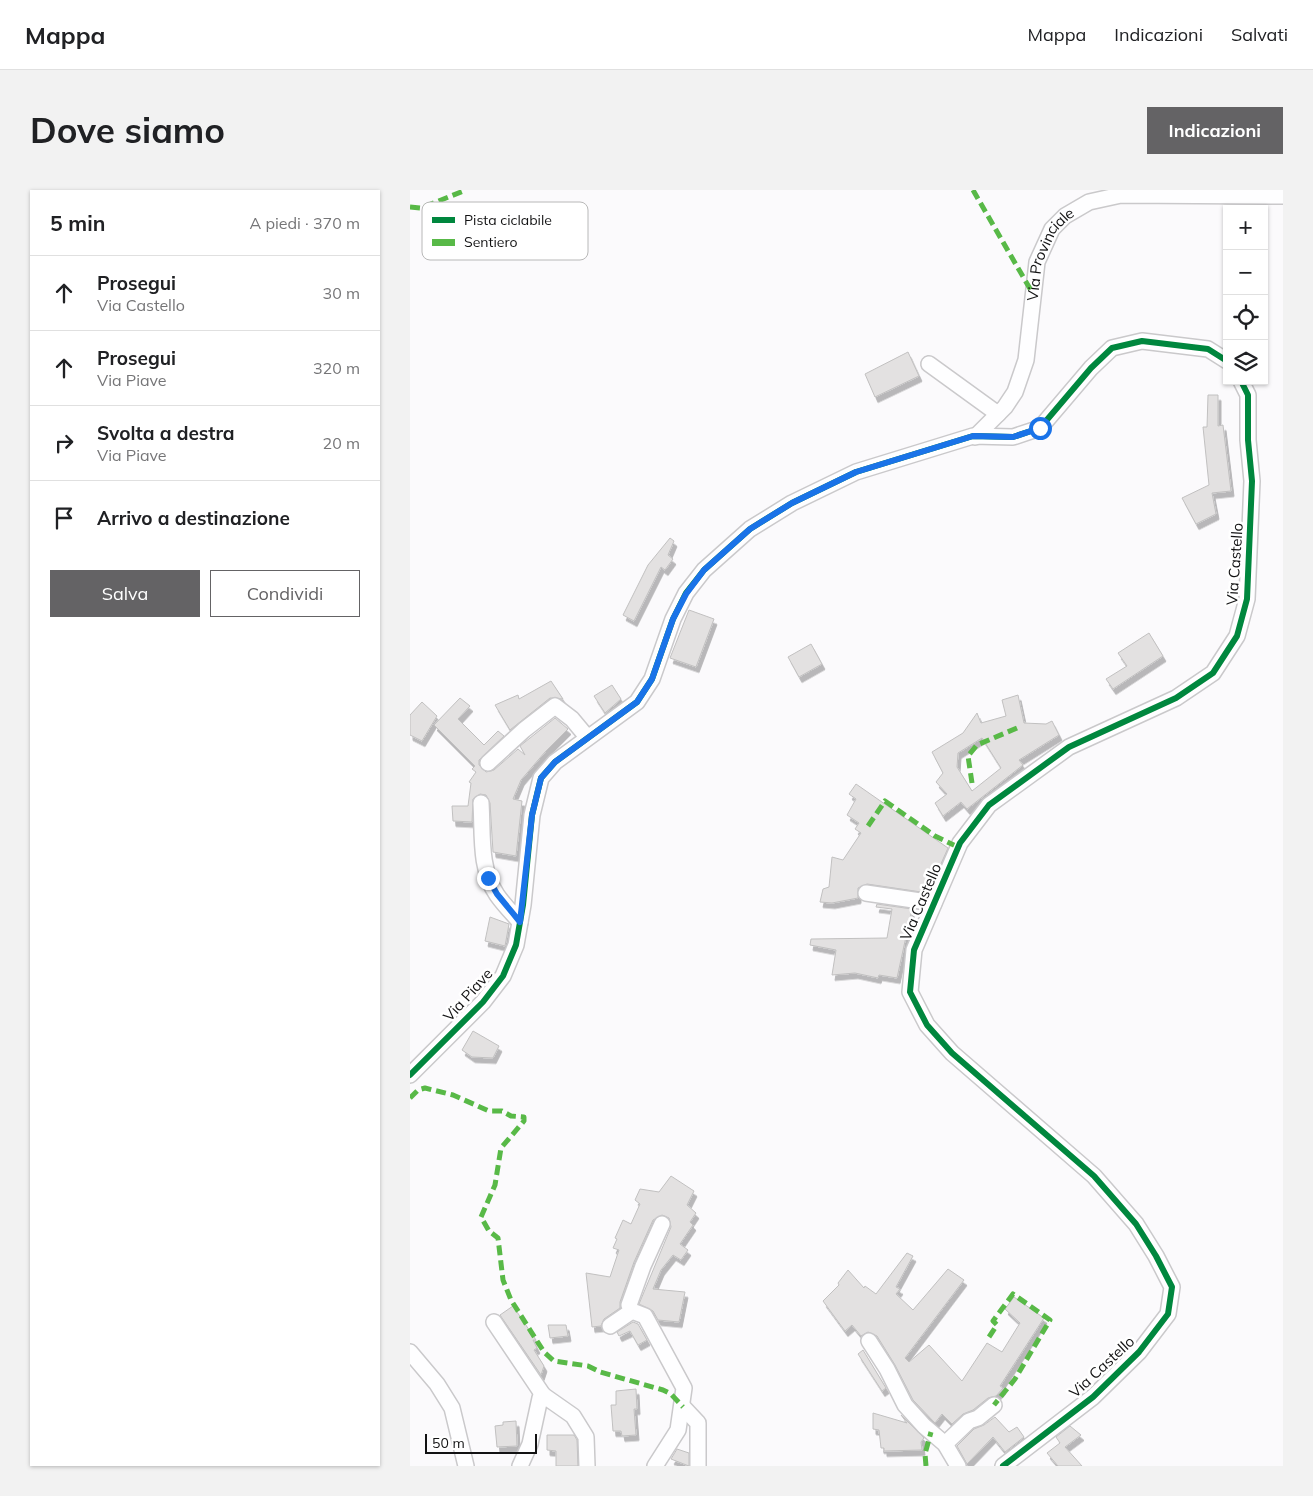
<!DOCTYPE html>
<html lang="it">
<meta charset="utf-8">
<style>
body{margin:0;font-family:Mulish,sans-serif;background:#f2f2f2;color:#202124}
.controls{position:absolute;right:15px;top:15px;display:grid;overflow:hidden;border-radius:0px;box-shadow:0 1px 4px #0004}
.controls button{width:45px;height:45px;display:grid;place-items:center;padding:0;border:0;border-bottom:1px solid #e0e0e0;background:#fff;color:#202124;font:25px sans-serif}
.scale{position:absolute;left:15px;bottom:12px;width:112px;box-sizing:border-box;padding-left:5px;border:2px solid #121213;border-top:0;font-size:14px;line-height:18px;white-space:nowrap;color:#121213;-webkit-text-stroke:4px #fff;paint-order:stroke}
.stop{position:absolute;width:15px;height:15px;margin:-11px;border:4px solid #1a73e8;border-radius:50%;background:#fff}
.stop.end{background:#1a73e8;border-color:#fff;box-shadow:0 1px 5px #0008}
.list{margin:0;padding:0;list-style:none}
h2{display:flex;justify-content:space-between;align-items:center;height:65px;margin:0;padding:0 20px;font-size:21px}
h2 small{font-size:16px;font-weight:400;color:#757577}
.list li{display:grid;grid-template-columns:32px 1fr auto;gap:15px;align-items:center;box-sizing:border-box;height:75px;padding:0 20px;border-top:1px solid #e0e0e0}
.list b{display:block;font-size:19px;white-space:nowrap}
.list p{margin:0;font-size:16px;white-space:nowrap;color:#757577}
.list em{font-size:16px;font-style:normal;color:#757577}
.actions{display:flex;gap:10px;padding:15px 20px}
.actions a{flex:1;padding:11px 0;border:1px solid #646365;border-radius:0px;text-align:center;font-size:18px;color:#646365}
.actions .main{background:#646365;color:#fff}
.icon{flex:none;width:28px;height:28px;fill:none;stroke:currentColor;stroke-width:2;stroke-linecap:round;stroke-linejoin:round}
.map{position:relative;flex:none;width:873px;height:1276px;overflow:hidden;border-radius:0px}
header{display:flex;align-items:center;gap:30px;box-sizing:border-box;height:70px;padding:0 25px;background:#fff;border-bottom:1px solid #e0e0e0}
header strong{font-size:24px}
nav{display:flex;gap:28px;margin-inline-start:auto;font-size:18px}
.intro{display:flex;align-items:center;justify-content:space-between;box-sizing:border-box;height:120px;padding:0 30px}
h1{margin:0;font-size:35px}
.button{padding:12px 22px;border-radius:0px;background:#646365;color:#fff;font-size:18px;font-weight:700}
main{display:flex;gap:30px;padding:0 30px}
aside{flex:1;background:#fff;border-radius:0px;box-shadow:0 1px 4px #0004}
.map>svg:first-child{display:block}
.building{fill:#e3e1e1;stroke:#c1c0c0;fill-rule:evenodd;filter:url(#shadow)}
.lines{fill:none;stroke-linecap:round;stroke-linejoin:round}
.minor-casing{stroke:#cac9cb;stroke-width:18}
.minor{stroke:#fefeff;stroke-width:15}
.quiet{stroke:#58b947;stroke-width:5;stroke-dasharray:10 5;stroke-linecap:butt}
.cycleway-casing{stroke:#fff;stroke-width:9}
.cycleway{stroke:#00873e;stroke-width:6}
.route{stroke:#1a73e8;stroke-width:6}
.labels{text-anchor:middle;stroke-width:5;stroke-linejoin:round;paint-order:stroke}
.street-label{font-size:15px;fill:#121213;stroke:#fff}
.key{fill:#fff;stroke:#b8b8b8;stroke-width:1}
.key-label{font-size:14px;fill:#121213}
</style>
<header>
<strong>Mappa</strong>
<nav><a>Mappa</a><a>Indicazioni</a><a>Salvati</a></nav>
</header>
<div class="intro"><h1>Dove siamo</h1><a class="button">Indicazioni</a></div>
<main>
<aside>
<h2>5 min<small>A piedi · 370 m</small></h2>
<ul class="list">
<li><svg class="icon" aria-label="ahead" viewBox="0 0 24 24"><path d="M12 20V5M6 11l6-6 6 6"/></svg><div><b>Prosegui</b><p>Via Castello</p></div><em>30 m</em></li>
<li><svg class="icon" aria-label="ahead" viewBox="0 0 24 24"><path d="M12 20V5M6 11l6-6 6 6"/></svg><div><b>Prosegui</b><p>Via Piave</p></div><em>320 m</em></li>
<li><svg class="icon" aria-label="right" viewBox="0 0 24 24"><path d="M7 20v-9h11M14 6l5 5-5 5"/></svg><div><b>Svolta a destra</b><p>Via Piave</p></div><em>20 m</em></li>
<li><svg class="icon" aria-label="arrive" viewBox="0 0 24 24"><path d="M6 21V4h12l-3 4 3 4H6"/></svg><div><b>Arrivo a destinazione</b></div></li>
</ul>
<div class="actions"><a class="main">Salva</a><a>Condividi</a></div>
</aside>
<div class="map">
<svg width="873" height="1276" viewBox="0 0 873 1276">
<defs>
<filter id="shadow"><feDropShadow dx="3" dy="5.5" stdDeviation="0" flood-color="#0004"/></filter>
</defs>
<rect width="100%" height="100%" fill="#fbfafc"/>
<!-- building -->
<path class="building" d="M 498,162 L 509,186 L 465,207 L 455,184 Z
M 798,205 L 808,205 L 808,236 L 813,235 L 821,301 L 802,303 L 806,324 L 786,334 L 772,308 L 799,295 L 793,237 L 797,237 Z
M 260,348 L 264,351 L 258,365 L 263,369 L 255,380 L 251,377 L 224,431 L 213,425 L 238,375 Z
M 279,420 L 304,429 L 286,477 L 260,468 Z
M 739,443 L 753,466 L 703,499 L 696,489 L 717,476 L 708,463 Z
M 401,454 L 412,474 L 389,487 L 378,467 Z
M 141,491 L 153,509 L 140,508 L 100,540 L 85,515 L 108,505 L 109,509 Z
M 202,495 L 211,509 L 195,523 L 184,506 Z
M 608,505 L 614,533 L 636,534 L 642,531 L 649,545 L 609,570 L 613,575 L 557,619 L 551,612 L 533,626 L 525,613 L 537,604 L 526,592 L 533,583 L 522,562 L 553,543 L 567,523 L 571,533 L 596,526 L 592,510 ZM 572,548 L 591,578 L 562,601 L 547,577 L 548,563 Z
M 50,508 L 60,516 L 48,529 L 74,555 L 88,541 L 94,546 L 69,570 L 69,575 L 76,582 L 84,580 L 108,559 L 115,565 L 110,556 L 145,528 L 158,539 L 135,562 L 111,590 L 103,609 L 112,611 L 106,666 L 83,662 L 80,613 L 76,605 L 70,604 L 63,609 L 62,632 L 43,631 L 42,616 L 58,616 L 61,593 L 59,592 L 66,582 L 62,579 L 65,576 L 24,535 Z
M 12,512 L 27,526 L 12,551 L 0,545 L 0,525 Z
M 446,594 L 538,658 L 518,703 L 457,694 L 448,698 L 448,708 L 422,713 L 410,712 L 413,699 L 419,697 L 422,667 L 433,670 L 451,643 L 445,639 L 449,633 L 437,625 L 446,609 L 439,604 Z
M 467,714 L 502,719 L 487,788 L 469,785 L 468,788 L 445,783 L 422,785 L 426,760 L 400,755 L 401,749 L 477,748 L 482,719 L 466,717 Z
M 80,727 L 99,734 L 95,756 L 75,751 Z
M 63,841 L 89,856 L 83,868 L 62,867 L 52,860 Z
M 261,986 L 284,1001 L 277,1015 L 286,1023 L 280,1032 L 283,1035 L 270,1054 L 278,1060 L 271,1070 L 263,1065 L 251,1080 L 243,1099 L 275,1102 L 269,1132 L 248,1130 L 243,1121 L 229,1114 L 261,1037 L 259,1028 L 252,1025 L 243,1030 L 224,1072 L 210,1112 L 210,1118 L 194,1129 L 191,1136 L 182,1137 L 176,1083 L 200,1087 L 209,1060 L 203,1058 L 207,1049 L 205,1048 L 213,1030 L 221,1034 L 230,1014 L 225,1010 L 230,999 L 249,1002 Z
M 497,1063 L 503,1066 L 486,1097 L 490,1099 L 486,1104 L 503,1120 L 538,1079 L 554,1090 L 495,1168 L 499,1172 L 519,1155 L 552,1191 L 577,1153 L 592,1162 L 610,1133 L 595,1119 L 604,1107 L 634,1128 L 590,1196 L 593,1198 L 586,1206 L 578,1208 L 563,1220 L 553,1224 L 542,1234 L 532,1224 L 525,1233 L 503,1210 L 485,1175 L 467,1146 L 458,1142 L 451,1146 L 442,1135 L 435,1141 L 413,1111 L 429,1095 L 428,1093 L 438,1080 L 454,1098 L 455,1096 L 466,1104 Z
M 103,1116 L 126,1150 L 123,1150 L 127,1158 L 124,1160 L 134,1176 L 131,1185 L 90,1125 Z
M 223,1132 L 228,1134 L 237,1150 L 228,1155 L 220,1141 L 209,1146 L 207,1142 Z
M 138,1135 L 156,1135 L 158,1146 L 140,1148 Z
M 453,1160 L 476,1198 L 472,1201 L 448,1164 Z
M 226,1199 L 227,1219 L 224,1219 L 226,1245 L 212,1246 L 211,1241 L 203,1241 L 201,1215 L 206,1215 L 206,1201 Z
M 463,1223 L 497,1233 L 491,1225 L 514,1248 L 511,1252 L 512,1260 L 474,1261 L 474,1258 L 471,1258 L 469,1240 L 463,1239 Z
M 585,1227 L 599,1242 L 607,1237 L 614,1247 L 595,1262 L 583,1247 L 557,1274 L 547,1256 L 564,1239 L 574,1235 Z
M 106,1231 L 107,1256 L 87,1257 L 85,1236 L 93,1235 L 93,1232 Z
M 660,1236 L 671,1245 L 655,1257 L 672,1276 L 648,1276 L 637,1263 L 650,1253 L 646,1247 Z
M 137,1245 L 164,1245 L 167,1250 L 168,1276 L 146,1276 L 146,1261 L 137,1260 Z
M 267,1259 L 279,1263 L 279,1276 L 261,1269 Z"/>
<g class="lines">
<defs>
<g id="minor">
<path d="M 519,174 L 588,224"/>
<path id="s1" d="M 565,247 L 595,217 L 605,202 L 616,170 L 627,72 L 642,39 L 655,26 L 679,12 L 711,5 L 873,6"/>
<path d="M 78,573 L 114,540 L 145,516 L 162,529 L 177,547"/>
<path d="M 71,613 C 73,643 69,679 87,705 C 94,715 102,723 110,732"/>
<path d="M 456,703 L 524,713"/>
<path d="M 0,885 L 73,812 L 93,786 L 106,755 L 113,715 L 122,625 L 131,588 L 145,572 L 227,512 L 242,489 L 263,429 L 276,403 L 294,380 L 340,339 L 382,313 L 446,282 L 563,246 L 603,247 L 630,238 L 681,178 L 702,158 L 732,151 L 798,159 L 817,171"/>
<path d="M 84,1132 L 133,1205"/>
<path d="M 200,1136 L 222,1121"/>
<path d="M 459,1151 L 477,1179 L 495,1215 L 514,1236 L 535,1254 L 548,1276"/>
<path d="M 0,1162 L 27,1194 L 42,1218 L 56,1276"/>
<path d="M 273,1217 L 288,1233 L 288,1276"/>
<path d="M 535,1254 L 559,1231 L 568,1228 L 584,1215"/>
<path d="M 110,1276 L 120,1254 L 130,1208 L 133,1205 L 163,1226 L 176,1247 L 177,1276"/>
<path d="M 245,1276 L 268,1240 L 274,1198 L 235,1126 L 222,1121 L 219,1115 L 233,1076 L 252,1034"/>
<path d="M 593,1276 L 683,1207 L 729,1162 L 758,1124 L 762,1097 L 746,1066 L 726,1034 L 684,986 L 542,863 L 517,835 L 500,802 L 504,760 L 550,653 L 579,615 L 659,557 L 766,508 L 803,483 L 827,446 L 837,409 L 842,291 L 838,250 L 838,205 L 831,191"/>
</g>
</defs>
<!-- minor casing -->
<use href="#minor" class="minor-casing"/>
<!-- minor -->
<use href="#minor" class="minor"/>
<!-- quiet -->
<path class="quiet" d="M 563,0 L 623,104
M 0,17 L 11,18 L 56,0
M 562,593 L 558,566 L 567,555 L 607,538
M 458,636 L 475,611 L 525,646 L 548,657
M 0,908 L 8,900 L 15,898 L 43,905 L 79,921 L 92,921 L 101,926 L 114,927 L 114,931 L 91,958 L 85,995 L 71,1027 L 79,1041 L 88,1048 L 93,1090 L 101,1110 L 134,1162 L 144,1171 L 178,1176 L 190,1182 L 253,1200 L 261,1204 L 273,1217
M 579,1147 L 587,1135 L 583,1131 L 603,1104 L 640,1130 L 605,1189 L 584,1215
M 516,1276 L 515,1264 L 521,1242"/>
<defs>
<path id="cycleway" d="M 0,885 L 73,812 L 93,786 L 106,755 L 113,715 L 122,625 L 131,588 L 145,572 L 227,512 L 242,489 L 263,429 L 276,403 L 294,380 L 340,339 L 382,313 L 446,282 L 563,246 L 603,247 L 630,238 L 681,178 L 702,158 L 732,151 L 798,159 L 817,171
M 593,1276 L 683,1207 L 729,1162 L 758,1124 L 762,1097 L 746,1066 L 726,1034 L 684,986 L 542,863 L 517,835 L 500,802 L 504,760 L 550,653 L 579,615 L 659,557 L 766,508 L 803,483 L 827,446 L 837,409 L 842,291 L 838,250 L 838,205 L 831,191"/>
</defs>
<!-- cycleway casing -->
<use href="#cycleway" class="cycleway-casing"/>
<!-- cycleway -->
<use href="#cycleway" class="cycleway"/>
</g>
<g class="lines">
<!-- route -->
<path class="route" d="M 78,688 L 87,704 L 110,732 L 122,625 L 131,588 L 145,572 L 227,512 L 242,489 L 263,429 L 276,404 L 294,380 L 340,339 L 382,313 L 446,282 L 563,246 L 603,247 L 630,238"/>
</g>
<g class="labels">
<!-- street labels -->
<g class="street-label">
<text dy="5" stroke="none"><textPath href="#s1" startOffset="205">Via Provinciale</textPath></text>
<text transform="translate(825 374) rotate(-86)" y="5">Via Castello</text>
<text transform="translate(511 712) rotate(-67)" y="5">Via Castello</text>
<text transform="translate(58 805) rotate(-48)" y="5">Via Piave</text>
<text transform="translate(692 1177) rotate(-43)" y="5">Via Castello</text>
</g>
</g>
<!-- legend -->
<rect x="12" y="12" width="166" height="58" rx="8" class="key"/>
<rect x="22" y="27" width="23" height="6" fill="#00873e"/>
<rect x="22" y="49" width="23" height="7" fill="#58b947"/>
<g class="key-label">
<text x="54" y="35">Pista ciclabile</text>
<text x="54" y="57">Sentiero</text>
</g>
</svg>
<div class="controls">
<button>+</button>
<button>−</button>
<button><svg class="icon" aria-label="locate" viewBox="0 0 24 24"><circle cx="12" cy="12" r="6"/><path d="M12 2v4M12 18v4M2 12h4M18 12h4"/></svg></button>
<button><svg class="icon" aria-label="layers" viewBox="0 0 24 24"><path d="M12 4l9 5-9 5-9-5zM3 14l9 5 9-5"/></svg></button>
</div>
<div class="scale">50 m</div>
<div class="stop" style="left:630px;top:238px"></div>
<div class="stop end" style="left:78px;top:688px"></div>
</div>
</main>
